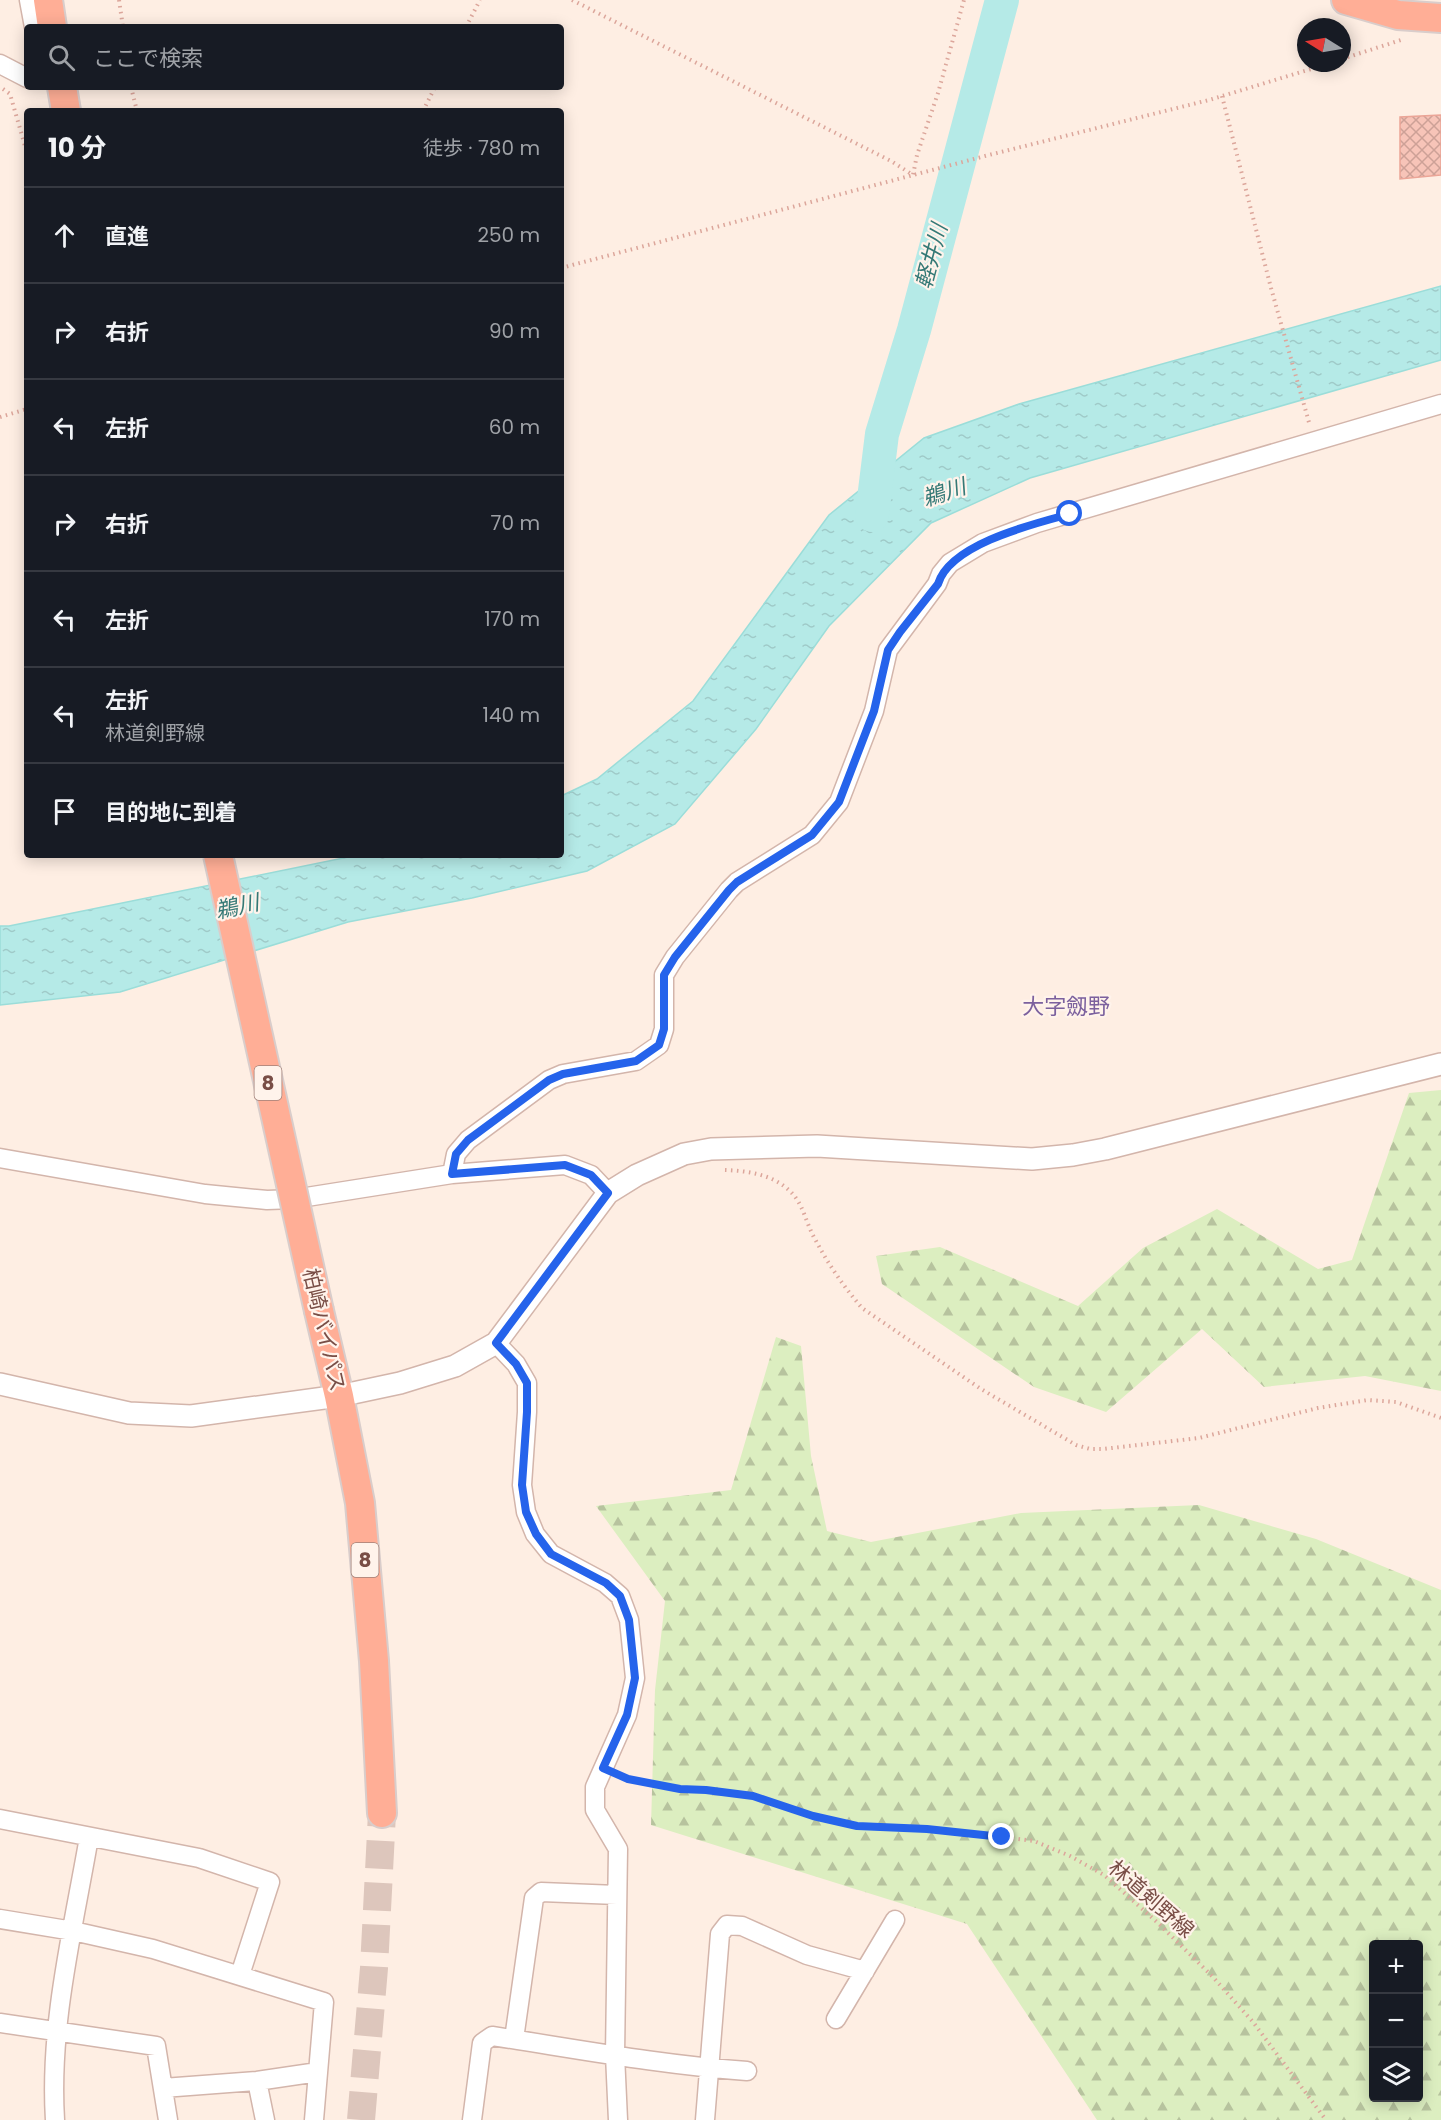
<!DOCTYPE html>
<html lang="ja">
<meta charset="utf-8">
<style>
body{margin:0;font-family:Poppins,"Noto Sans JP",sans-serif;background:#20242c;color:#f1f3f6}
.controls{position:absolute;right:18px;bottom:18px;display:grid;overflow:hidden;border-radius:6px;box-shadow:0 3px 15px #0003}
.controls button{width:54px;height:54px;display:grid;place-items:center;padding:0;border:0;border-bottom:2px solid #363941;background:#171b24;color:#f1f3f6;font:30px sans-serif}
.compass{position:absolute;left:1297px;top:18px;width:54px;height:54px;border-radius:50%;background:#171b24;box-shadow:0 3px 15px #0003;rotate:281deg}
.stop{position:absolute;width:18px;height:18px;margin:-14px;border:4px solid #2563eb;border-radius:50%;background:#fff}
.stop.end{background:#2563eb;border-color:#fff;box-shadow:0 2px 6px #0008}
.list{margin:0;padding:0;list-style:none}
h2{display:flex;justify-content:space-between;align-items:center;height:78px;margin:0;padding:0 24px;font-size:26px}
h2 small{font-size:20px;font-weight:400;color:#9ea1a6}
.list li{display:grid;grid-template-columns:39px 1fr auto;gap:18px;align-items:center;box-sizing:border-box;height:96px;padding:0 24px;border-top:2px solid #363941}
.list b{display:block;font-size:22px;white-space:nowrap}
.list p{margin:0;font-size:20px;white-space:nowrap;color:#9ea1a6}
.list em{font-size:20px;font-style:normal;color:#9ea1a6}
.icon{flex:none;width:33px;height:33px;fill:none;stroke:currentColor;stroke-width:2;stroke-linecap:round;stroke-linejoin:round}
.map{position:relative;flex:none;width:1441px;height:2120px;overflow:hidden}
.search{position:absolute;background:#171b24;box-shadow:0 3px 15px #0003;left:24px;top:24px;width:540px;height:66px;display:flex;align-items:center;gap:15px;box-sizing:border-box;padding:0 21px;border-radius:6px;color:#9ea1a6;font-size:22px}
.panel{position:absolute;background:#171b24;box-shadow:0 3px 15px #0003;left:24px;top:108px;width:540px;height:750px;border-radius:6px}
.map>svg:first-child{display:block}
.forest{fill:url(#forest-firs);fill-rule:evenodd}
.water{fill:url(#water-ripples);stroke:#9bddd9;stroke-width:1.5}
.lines{fill:none;stroke-linecap:round;stroke-linejoin:round}
.river{stroke:#b5eae7;stroke-width:34}
.building{fill:url(#building-cross-hatch);stroke:#eba597;stroke-width:1.5}
.trunk-tunnel{stroke:#ddc6bc;stroke-width:28;stroke-dasharray:28 14;stroke-linecap:butt}
.minor-casing{stroke:#d3b5ab;stroke-width:21}
.tertiary-casing{stroke:#d3b5ab;stroke-width:24}
.trunk-casing{stroke:#d9cdcb;stroke-width:32}
.path{stroke:#dca69b;stroke-width:4;stroke-dasharray:1.5 4.5;stroke-linecap:butt}
.minor{stroke:#fff;stroke-width:18}
.tertiary{stroke:#fff;stroke-width:21}
.trunk{stroke:#ffae96;stroke-width:28}
.trunk-bridge-casing{stroke:#d9cdcb;stroke-width:32;stroke-linecap:butt}
.trunk-bridge{stroke:#ffae96;stroke-width:28}
.route{stroke:#2563eb;stroke-width:8}
.labels{text-anchor:middle;stroke-width:4.5;stroke-linejoin:round;paint-order:stroke}
.shield{fill:#fff3eb;stroke:#a18078;stroke-width:1.5}
.shield-label{font-size:20px;font-weight:bold;fill:#794e46}
.street-label{font-size:21px;fill:#794e46;stroke:#fff3eb}
.water-label{font-size:22px;font-style:italic;fill:#357976;stroke:#fff3eb}
.neighbourhood-label{font-size:22px;fill:#7c619e;stroke:#fff3eb}
</style>
<div class="map">
<svg width="1441" height="2120" viewBox="0 0 1441 2120">
<defs>
<pattern id="forest-firs" width="22" height="20" patternUnits="userSpaceOnUse" patternTransform="scale(1.5)"><rect width="22" height="20" fill="#dceec0"/><path d="M5 1l3.5 6h-7zM16 11l3.5 6h-7z" fill="#b7c39e"/></pattern>
<pattern id="water-ripples" width="26" height="14" patternUnits="userSpaceOnUse" patternTransform="scale(1.5)"><rect width="26" height="14" fill="#b5eae7"/><path d="M2 4q2-2 4 0t4 0M15 11q2-2 4 0t4 0" fill="none" stroke="#9fcac8"/></pattern>
<pattern id="building-cross-hatch" width="8" height="8" patternUnits="userSpaceOnUse" patternTransform="scale(1.5)"><rect width="8" height="8" fill="#f7c4b8"/><path d="M0 0l8 8M0 8l8-8" fill="none" stroke="#cda197"/></pattern>
</defs>
<rect width="100%" height="100%" fill="#feeee3"/>
<!-- forest -->
<path class="forest" d="M 1441,1090 L 1441,1391 L 1365,1376 L 1264,1387 L 1202,1329 L 1106,1412 L 1034,1387 L 882,1284 L 876,1256 L 940,1247 L 1078,1306 L 1143,1248 L 1217,1209 L 1318,1269 L 1352,1260 L 1409,1093 Z
M 776,1337 L 801,1346 L 811,1456 L 827,1531 L 871,1542 L 1021,1513 L 1199,1505 L 1316,1539 L 1441,1590 L 1441,2120 L 1097,2120 L 967,1924 L 651,1825 L 655,1690 L 665,1601 L 596,1506 L 731,1490 ZM 1374,1944 L 1418,1944 L 1418,2098 L 1374,2098 Z"/>
<!-- water -->
<path class="water" d="M 1441,286 L 1441,360 L 1030,478 L 931,523 L 829,626 L 756,729 L 675,824 L 587,871 L 472,898 L 348,922 L 120,992 L 0,1005 L 0,926 L 9,926 L 358,855 L 561,855 L 561,796 L 597,779 L 693,701 L 829,515 L 924,438 L 1019,404 Z"/>
<g class="lines">
<!-- river -->
<path class="river" d="M 872,515 L 882,434 L 914,330 L 1002,0"/>
</g>
<!-- building -->
<path class="building" d="M 1441,115 L 1441,175 L 1400,179 L 1400,117 Z"/>
<g class="lines">
<!-- trunk-tunnel -->
<path class="trunk-tunnel" d="M 361,2120 L 374,1968 L 382,1813"/>
<defs>
<path id="minor" d="M 29,0 L 34,27
M 0,64 L 27,78
M 0,1158 L 205,1194 L 267,1200 L 294,1199 L 452,1174 L 565,1165 L 591,1175 L 608,1193
M 452,1174 L 456,1154 L 468,1140 L 549,1080 L 563,1074 L 636,1061 L 659,1045 L 664,1029 L 664,975 L 675,957 L 729,890 L 737,882 L 812,835 L 839,802 L 874,711 L 888,650 L 937,584 L 941,574 L 950,563 L 983,543 L 1037,523 L 1441,404
M 496,1343 L 516,1364 L 527,1383 L 527,1412 L 522,1485 L 526,1512 L 535,1534 L 551,1554 L 605,1583 L 620,1596 L 629,1620 L 635,1678 L 627,1715 L 595,1787 L 595,1810 L 618,1849 L 615,2055 L 618,2120
M 0,1819 L 199,1858 L 270,1882 L 240,1975
M 0,1919 L 73,1931 L 153,1949 L 324,2002 L 314,2120
M 836,2019 L 895,1920
M 0,2023 L 156,2046 L 168,2120
M 514,2039 L 534,1898 L 541,1892 L 617,1895
M 257,2081 L 265,2120
M 163,2088 L 257,2081 L 318,2072
M 55,2120 C 49,2025 73,1930 89,1837
M 472,2120 L 482,2043 L 492,2036 C 577,2049 662,2065 747,2071
M 705,2120 L 720,1934 L 727,1925 L 742,1926 L 807,1955 L 865,1971"/>
<path id="tertiary" d="M 0,1384 L 129,1413 L 191,1416 L 339,1396 L 400,1383 L 455,1366 L 496,1343 L 608,1193 L 637,1175 L 684,1154 L 711,1149 L 817,1146 L 1032,1159 L 1073,1155 L 1105,1149 L 1441,1064"/>
<path id="trunk" d="M 48,0 L 52,27
M 1346,0 L 1398,15 L 1441,18
M 62,87 L 66,111
M 319,1311 L 339,1396 L 360,1503 L 374,1661 L 382,1813"/>
</defs>
<!-- minor casing -->
<use href="#minor" class="minor-casing"/>
<!-- tertiary casing -->
<use href="#tertiary" class="tertiary-casing"/>
<!-- trunk casing -->
<use href="#trunk" class="trunk-casing"/>
<!-- path -->
<path class="path" d="M 119,0 L 123,27
M 572,0 L 891,161 L 913,175 L 917,155 L 938,93 L 964,0
M 466,27 L 480,0
M 1342,59 L 1401,40
M 131,87 L 137,111
M 3,89 L 10,94 L 25,146
M 1222,96 L 1271,288 L 1310,426
M 423,111 L 435,87
M 561,268 L 989,155 L 1209,100 L 1331,63
M 0,417 L 27,409
M 725,1170 C 752,1171 782,1176 798,1201 C 805,1213 808,1227 815,1239 C 828,1264 844,1287 862,1308 L 981,1389 L 1076,1445 L 1090,1449 L 1103,1449 L 1199,1438 L 1318,1408 L 1368,1400 L 1396,1402 L 1441,1418
M 618,1774 L 628,1779 L 680,1789 L 706,1790 L 753,1796 L 813,1816 L 857,1826 L 927,1829 L 1003,1837 L 1034,1841 L 1070,1856 L 1104,1875 L 1157,1922 L 1212,1976 L 1253,2022 L 1326,2120"/>
<!-- minor -->
<use href="#minor" class="minor"/>
<!-- tertiary -->
<use href="#tertiary" class="tertiary"/>
<!-- trunk -->
<use href="#trunk" class="trunk"/>
<defs>
<path id="trunk-bridge" d="M 218,855 L 319,1311"/>
</defs>
<!-- trunk-bridge casing -->
<use href="#trunk-bridge" class="trunk-bridge-casing"/>
<!-- trunk-bridge -->
<use href="#trunk-bridge" class="trunk-bridge"/>
</g>
<g class="lines">
<!-- route -->
<path class="route" d="M 1002,1837 L 927,1829 L 857,1826 L 813,1816 L 753,1796 L 706,1790 L 680,1789 L 628,1779 L 603,1768 L 627,1715 L 635,1678 L 629,1620 L 620,1596 L 606,1583 L 551,1554 L 536,1534 L 526,1512 L 522,1485 L 527,1412 L 527,1383 L 516,1364 L 496,1343 L 608,1193 L 591,1175 L 565,1165 L 452,1174 L 456,1154 L 468,1140 L 549,1080 L 563,1074 L 636,1061 L 659,1045 L 664,1029 L 664,975 L 675,957 L 729,890 L 737,882 L 812,835 L 839,802 L 874,711 L 888,650 L 900,632 L 938,584 C 950,544 1033,524 1070,514"/>
</g>
<g class="labels">
<!-- shield labels -->
<g class="shield">
<rect x="254.5" y="1066" width="27" height="34" rx="4.5"/>
<rect x="351.5" y="1543" width="27" height="34" rx="4.5"/>
</g>
<g class="shield-label">
<text x="268" y="1090">8</text>
<text x="365" y="1567">8</text>
</g>
<!-- street labels -->
<g class="street-label">
<text transform="translate(324 1330) rotate(77)" y="7">柏崎バイパス</text>
<text transform="translate(1151 1899) rotate(41)" y="7">林道剣野線</text>
</g>
<!-- water labels -->
<g class="water-label">
<text transform="translate(931 256) rotate(-75)" y="8">軽井川</text>
<text transform="translate(944 492) rotate(-18)" y="8">鵜川</text>
<text transform="translate(237 906) rotate(-12)" y="8">鵜川</text>
</g>
<!-- neighbourhood labels -->
<g class="neighbourhood-label">
<text x="1066" y="1014">大字劔野</text>
</g>
</g>
</svg>
<div class="controls">
<button>+</button>
<button>−</button>
<button><svg class="icon" aria-label="layers" viewBox="0 0 24 24"><path d="M12 4l9 5-9 5-9-5zM3 14l9 5 9-5"/></svg></button>
</div>
<svg class="compass" viewBox="-18 -18 36 36"><path d="M0-13l5 13h-10z" fill="#e53935"/><path d="M0 13l5-13h-10z" fill="#9ea1a6"/></svg>
<div class="stop" style="left:1070px;top:514px"></div>
<div class="stop end" style="left:1002px;top:1837px"></div>
<div class="search"><svg class="icon" aria-label="search" viewBox="0 0 24 24"><circle cx="10" cy="10" r="6"/><path d="M15 15l6 6"/></svg>ここで検索</div>
<section class="panel">
<h2>10 分<small>徒歩 · 780 m</small></h2>
<ul class="list">
<li><svg class="icon" aria-label="ahead" viewBox="0 0 24 24"><path d="M12 20V5M6 11l6-6 6 6"/></svg><div><b>直進</b></div><em>250 m</em></li>
<li><svg class="icon" aria-label="right" viewBox="0 0 24 24"><path d="M7 20v-9h11M14 6l5 5-5 5"/></svg><div><b>右折</b></div><em>90 m</em></li>
<li><svg class="icon" aria-label="left" viewBox="0 0 24 24"><path d="M17 20v-9H6M10 6l-5 5 5 5"/></svg><div><b>左折</b></div><em>60 m</em></li>
<li><svg class="icon" aria-label="right" viewBox="0 0 24 24"><path d="M7 20v-9h11M14 6l5 5-5 5"/></svg><div><b>右折</b></div><em>70 m</em></li>
<li><svg class="icon" aria-label="left" viewBox="0 0 24 24"><path d="M17 20v-9H6M10 6l-5 5 5 5"/></svg><div><b>左折</b></div><em>170 m</em></li>
<li><svg class="icon" aria-label="left" viewBox="0 0 24 24"><path d="M17 20v-9H6M10 6l-5 5 5 5"/></svg><div><b>左折</b><p>林道剣野線</p></div><em>140 m</em></li>
<li><svg class="icon" aria-label="arrive" viewBox="0 0 24 24"><path d="M6 21V4h12l-3 4 3 4H6"/></svg><div><b>目的地に到着</b></div></li>
</ul>
</section>
</div>
